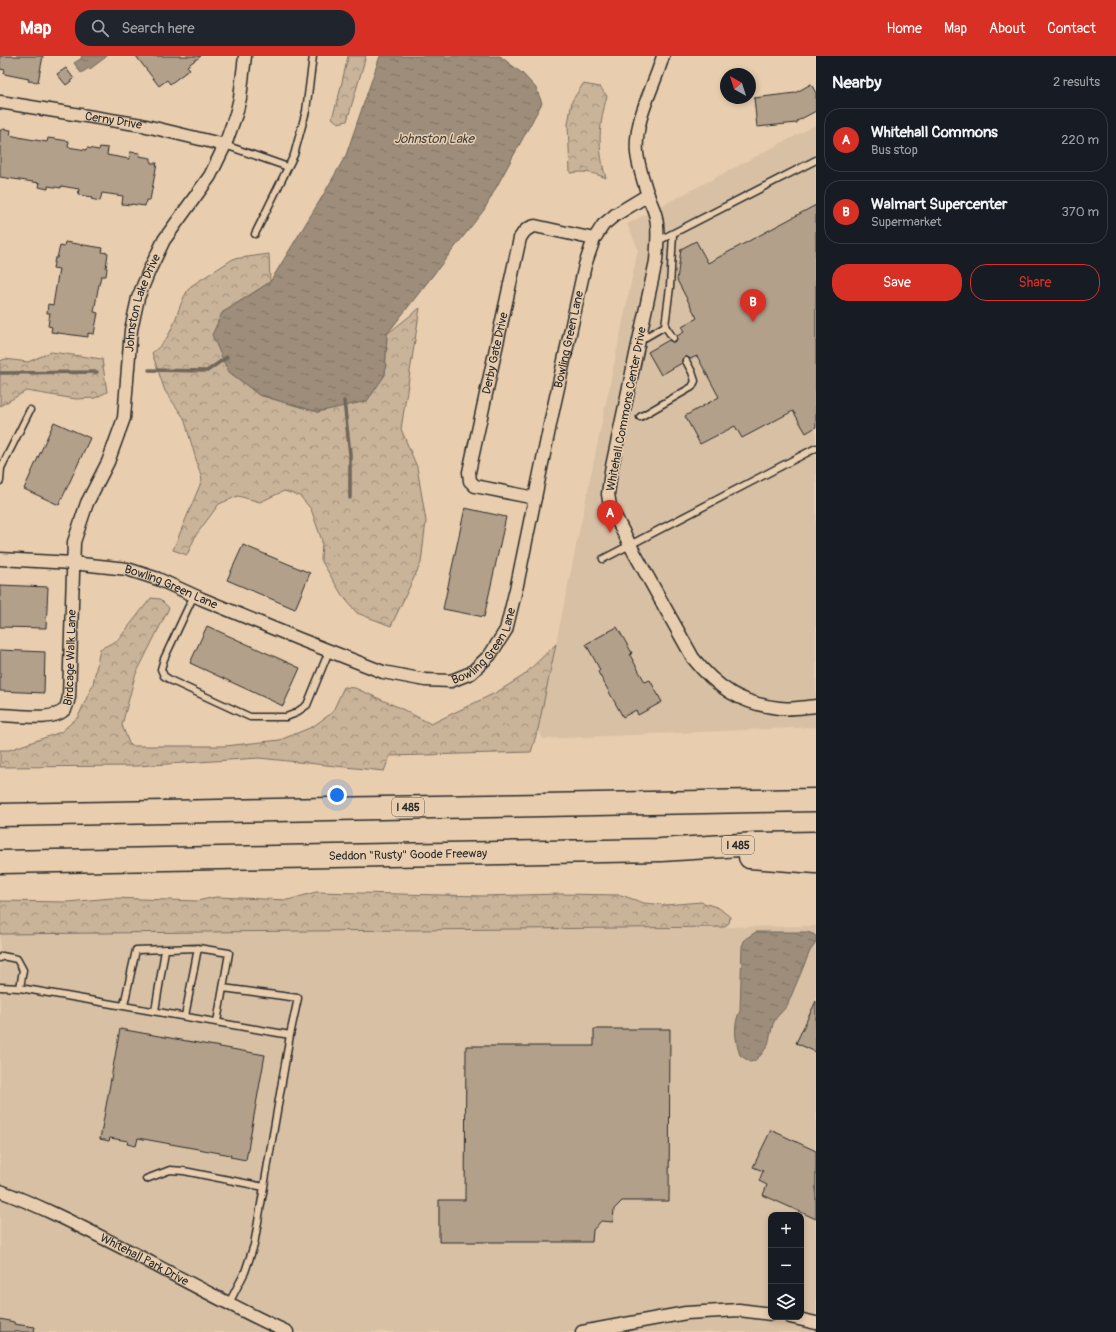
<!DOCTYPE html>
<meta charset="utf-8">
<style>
body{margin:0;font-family:Pangolin,sans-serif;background:#20242c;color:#f1f3f6}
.controls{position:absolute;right:12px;bottom:12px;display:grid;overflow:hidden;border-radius:8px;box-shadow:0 2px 6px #0003}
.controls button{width:36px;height:36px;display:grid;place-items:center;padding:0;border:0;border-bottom:1px solid #363941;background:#171b24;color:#f1f3f6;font:20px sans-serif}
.compass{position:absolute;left:720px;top:12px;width:36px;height:36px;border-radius:50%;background:#171b24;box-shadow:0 2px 6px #0003;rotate:321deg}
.you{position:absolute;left:337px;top:739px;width:14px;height:14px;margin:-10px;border:3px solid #fff;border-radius:50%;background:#1a73e8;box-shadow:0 0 0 6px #1a73e833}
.badge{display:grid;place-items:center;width:26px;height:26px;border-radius:50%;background:#d93025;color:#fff;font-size:13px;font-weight:700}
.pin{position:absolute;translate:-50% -33px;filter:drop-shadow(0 1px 2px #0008)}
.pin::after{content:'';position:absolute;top:21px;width:14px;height:12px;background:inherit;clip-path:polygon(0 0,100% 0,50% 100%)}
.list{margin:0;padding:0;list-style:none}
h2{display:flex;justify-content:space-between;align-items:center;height:52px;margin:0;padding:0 16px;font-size:17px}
h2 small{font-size:13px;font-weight:400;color:#9ea1a6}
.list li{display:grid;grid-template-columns:26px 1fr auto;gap:12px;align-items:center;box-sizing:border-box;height:64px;margin:0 8px 8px;padding:0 8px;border:1px solid #363941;border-radius:16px}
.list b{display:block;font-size:15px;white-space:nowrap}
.list p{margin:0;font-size:13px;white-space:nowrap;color:#9ea1a6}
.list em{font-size:13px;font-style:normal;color:#9ea1a6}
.actions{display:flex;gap:8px;padding:12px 16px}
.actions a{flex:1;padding:9px 0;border:1px solid #d93025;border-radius:16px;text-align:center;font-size:14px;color:#d93025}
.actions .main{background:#d93025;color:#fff}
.icon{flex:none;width:22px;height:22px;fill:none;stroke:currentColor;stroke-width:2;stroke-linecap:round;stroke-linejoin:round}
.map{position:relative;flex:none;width:816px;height:1276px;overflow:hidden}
header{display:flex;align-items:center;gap:24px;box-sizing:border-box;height:56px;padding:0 20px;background:#d93025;color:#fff}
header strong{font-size:19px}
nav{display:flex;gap:22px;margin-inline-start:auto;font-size:14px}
.search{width:280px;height:36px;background:#20242c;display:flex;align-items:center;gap:10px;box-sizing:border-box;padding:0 14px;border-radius:16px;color:#9ea1a6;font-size:15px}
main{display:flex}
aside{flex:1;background:#171b24}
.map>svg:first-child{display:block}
.built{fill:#d8c0a4;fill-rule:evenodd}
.forest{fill:url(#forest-crowns);stroke:#7a6f62}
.water{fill:url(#water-ripples);stroke:#6f665a}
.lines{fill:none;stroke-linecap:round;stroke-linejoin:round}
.stream{stroke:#6f665a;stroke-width:3.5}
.building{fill:#b3a08b;stroke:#2b2b2b}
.lane-casing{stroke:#2b2b2b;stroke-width:9}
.street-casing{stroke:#2b2b2b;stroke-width:15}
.highway-casing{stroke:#2b2b2b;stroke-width:25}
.lane{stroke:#e8ceaf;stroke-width:6}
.street{stroke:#e8ceaf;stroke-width:12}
.highway{stroke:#e8ceaf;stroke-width:22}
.labels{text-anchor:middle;stroke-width:3;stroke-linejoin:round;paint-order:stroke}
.shield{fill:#e8ceaf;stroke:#645c53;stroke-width:1}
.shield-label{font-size:11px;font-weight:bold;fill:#2b2b2b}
.street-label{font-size:12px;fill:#2b2b2b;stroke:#e8ceaf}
.water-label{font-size:13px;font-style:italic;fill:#423f3b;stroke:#e8ceaf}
</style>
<header>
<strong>Map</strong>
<div class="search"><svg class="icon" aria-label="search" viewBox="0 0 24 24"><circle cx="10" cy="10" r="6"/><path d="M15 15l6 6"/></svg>Search here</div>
<nav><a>Home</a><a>Map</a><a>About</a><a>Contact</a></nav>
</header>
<main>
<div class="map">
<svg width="816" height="1276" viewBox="0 0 816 1276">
<defs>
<pattern id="forest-crowns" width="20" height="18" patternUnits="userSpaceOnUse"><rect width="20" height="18" fill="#c9b399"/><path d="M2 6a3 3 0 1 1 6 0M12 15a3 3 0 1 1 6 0" fill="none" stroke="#a3927d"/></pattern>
<pattern id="water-ripples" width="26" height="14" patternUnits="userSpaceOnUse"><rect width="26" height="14" fill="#9d8d7a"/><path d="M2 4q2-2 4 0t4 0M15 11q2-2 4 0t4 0" fill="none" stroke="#807364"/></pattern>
</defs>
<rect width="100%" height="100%" fill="#e8ceaf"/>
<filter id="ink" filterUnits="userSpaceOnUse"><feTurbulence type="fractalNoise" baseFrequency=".025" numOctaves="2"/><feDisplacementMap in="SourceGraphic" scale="8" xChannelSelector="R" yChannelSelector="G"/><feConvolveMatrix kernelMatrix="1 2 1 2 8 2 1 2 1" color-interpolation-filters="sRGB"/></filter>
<g filter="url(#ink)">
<!-- built -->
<path class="built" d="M 816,69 L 816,671 L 543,683 L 538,673 L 638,193 L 627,168 Z
M 816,870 L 816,1276 L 0,1276 L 0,878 ZM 771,1159 L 801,1159 L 801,1261 L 771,1261 Z"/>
<!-- forest -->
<path class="forest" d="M 348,0 L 366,0 L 347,65 L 338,67 L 332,62 L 339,39 Z
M 583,28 L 600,31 L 607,40 C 599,69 597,92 606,122 C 591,116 585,115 570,117 L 568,68 L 572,45 Z
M 269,198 L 270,226 L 222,257 L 228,315 L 259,339 L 318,356 L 385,319 L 387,278 L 420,252 L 401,373 L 417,411 L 426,465 L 421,507 L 391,570 L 357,557 L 342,539 L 321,504 L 322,485 L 311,453 L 300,440 L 284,435 L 260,446 L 238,440 L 219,448 L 196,479 L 187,499 L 173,494 L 202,424 L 184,362 L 165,335 L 152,297 C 159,291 166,285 170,276 C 178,261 180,243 191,230 L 233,203 Z
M 51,296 L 102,303 L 107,336 L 95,342 L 76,343 L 26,335 L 0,350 L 0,305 L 5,303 L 28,306 Z
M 151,542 L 160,543 L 169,552 L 135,620 L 122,669 L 130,690 L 225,690 L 280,684 L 312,671 L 332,657 L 344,631 L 355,632 L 398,651 L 431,668 L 497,636 L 523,620 L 556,588 L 538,673 L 531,696 L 390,700 L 384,715 L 259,702 L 137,710 L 0,711 L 0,694 L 9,694 L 61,676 L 78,661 L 93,628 L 100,593 L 118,584 Z
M 316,836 L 483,840 L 562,838 L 621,839 L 644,847 L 665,849 L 701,846 L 719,852 L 730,861 L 729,867 L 724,871 L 0,878 L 0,845 L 67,846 L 112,842 L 197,845 L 216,841 L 288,844 Z"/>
<!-- water -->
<path class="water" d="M 81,0 L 106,0 L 106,1 L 90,13 L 89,12 L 81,17 L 74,7 L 82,2 Z
M 380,0 L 500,0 L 523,18 L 536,32 L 542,47 L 484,154 L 387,278 L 385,319 L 367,345 L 318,356 L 259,339 L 228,315 L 212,279 L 222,257 L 270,226 L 322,141 L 346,99 Z
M 756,876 L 807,876 L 813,878 L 816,880 L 816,887 L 810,895 L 787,950 L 776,962 L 773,968 L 768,989 L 761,999 L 754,1005 L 750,1006 L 740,999 C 735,985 733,968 740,955 L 742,890 L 745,883 Z"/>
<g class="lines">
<!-- stream -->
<path class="stream" d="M 149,314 L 207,315 L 227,301
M 0,317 L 97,316
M 344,345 L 350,398 L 350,442"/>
</g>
<!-- building -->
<path class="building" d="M 0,0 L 43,0 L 38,26 L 28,25 L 29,23 L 4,18 L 5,14 L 0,13 Z
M 136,0 L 201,0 L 187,10 L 190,13 L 170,28 L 167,24 L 159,30 Z
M 66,12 L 74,23 L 66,29 L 57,18 Z
M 811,28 L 816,37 L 816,55 L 797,65 L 797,67 L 757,71 L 754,42 L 795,37 Z
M 3,73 L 11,74 L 10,79 L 23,82 L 47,86 L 48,82 L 69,85 L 68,91 L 86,94 L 87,92 L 99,94 L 100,91 L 108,92 L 107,99 L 129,103 L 130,96 L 140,97 L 139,100 L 151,102 L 151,107 L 157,107 L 150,144 L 146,144 L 145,150 L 131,148 L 131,149 L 122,148 L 123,140 L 102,137 L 100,145 L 91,143 L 92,141 L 78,139 L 79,133 L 61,130 L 61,132 L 48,130 L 48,133 L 39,131 L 40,127 L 0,121 L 0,74 L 2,74 Z
M 816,149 L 816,371 L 806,377 L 793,355 L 742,382 L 735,370 L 700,388 L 685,360 L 719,341 L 697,300 L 690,303 L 688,301 L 684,301 L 682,303 L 682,307 L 661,319 L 648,296 L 669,284 L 673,286 L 676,285 L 677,282 L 677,280 L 684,276 L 682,271 L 697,262 L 677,224 L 681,193 L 696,185 L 708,207 Z
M 65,186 L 103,192 L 102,196 L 108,197 L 106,212 L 107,212 L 106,220 L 101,220 L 98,233 L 94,256 L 98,257 L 94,278 L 88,277 L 88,281 L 51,276 L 52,271 L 48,270 L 50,257 L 47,257 L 48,248 L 53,249 L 59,213 L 53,212 L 55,202 L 57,202 L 60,190 L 64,191 Z
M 54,366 L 90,382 L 59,449 L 24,433 Z
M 465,452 L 506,461 L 484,561 L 443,553 Z
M 243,489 L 310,517 L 295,553 L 227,524 Z
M 0,529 L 48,531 L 46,572 L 0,571 Z
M 207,570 L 300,612 L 283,650 L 190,607 Z
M 617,571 L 632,597 L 630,599 L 645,626 L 650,624 L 662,646 L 638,659 L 636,654 L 623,661 L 598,616 L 600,614 L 586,588 Z
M 0,594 L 45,596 L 44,637 L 0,635 Z
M 816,945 L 816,996 L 796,987 Z
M 120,973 L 265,999 L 246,1104 L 230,1101 L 231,1099 L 138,1082 L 136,1090 L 127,1088 L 128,1085 L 110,1082 L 109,1085 L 100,1083 Z
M 594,973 L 670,973 L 669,1145 L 622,1145 L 614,1153 L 613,1166 L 601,1165 L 593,1174 L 592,1186 L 439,1186 L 439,1144 L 465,1144 L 466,990 L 594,990 Z
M 771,1074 L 816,1095 L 816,1163 L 763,1139 L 767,1129 L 759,1125 L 763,1115 L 753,1111 Z
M 0,1263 L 14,1266 L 14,1268 L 35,1271 L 34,1276 L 0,1276 Z"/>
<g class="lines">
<defs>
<path id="lane" d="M 225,89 L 288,111
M 255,178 L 294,99 L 306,55 L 313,0
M 658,185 L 816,104
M 665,270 L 673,282
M 639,285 L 665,270 L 670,231 L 673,178
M 640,361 L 692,331 L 695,325 L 692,316 L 686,305
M 0,425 L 1,412 L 30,354
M 603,503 L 816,392
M 194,539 L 164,603 L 161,613 L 164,620 L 172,625 L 250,661 L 286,661 L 294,658 L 307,649 L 329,595
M 0,902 L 2,900 L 17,903 L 23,914 L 20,932
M 0,931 L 20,932 L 290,979
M 124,949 L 136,894 L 198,892 L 229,897 L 223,932 L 298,942 L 290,979 L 254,1189 L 245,1216 L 229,1247
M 155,955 L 165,894
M 185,960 L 198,892
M 217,966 L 223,932
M 146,1123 L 170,1114 L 184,1115 L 264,1131"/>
<g id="street">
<path d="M 663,0 C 654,32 634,62 637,97 C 638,108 645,131 649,142 C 651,148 655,155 656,162 C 659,175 657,191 656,205 L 611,415 L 608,438 L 610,450 L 630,489 L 693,602 C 716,631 741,648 779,652 C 790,654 804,651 816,650"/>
<path id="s1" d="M 0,46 L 142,69 L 225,89"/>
<path id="s2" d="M 535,442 L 475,430 L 470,425 L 469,416 L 520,182 C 524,175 527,172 535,170 L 594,183"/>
<path id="s3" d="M 0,503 L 72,507 L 127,513 L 158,523 L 202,543 L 299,583 L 383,616 L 425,624 L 451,625 L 471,617 L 490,599 L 506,574 L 517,529 L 552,359 L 585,209 L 594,183 L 603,169 L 615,159 L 648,139"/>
<path id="s4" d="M 0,659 C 16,659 54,666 65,653 C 67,650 68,645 69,641 L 74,486 L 87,447 L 108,406 L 124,362 L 131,274 L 138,242 L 149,215 L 164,184 L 210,120 L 225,89 L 236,58 L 240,42 L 245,0"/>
<path id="s5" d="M 0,1135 C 44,1151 85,1173 127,1194 C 180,1222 233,1251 287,1276"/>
<path d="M 790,1261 L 816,1267"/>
<path d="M 582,1276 L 686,1257 L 739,1254 L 771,1258"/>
</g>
<g id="highway">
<path d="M 0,759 L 816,744"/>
<path d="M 750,801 L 816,806"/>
<path id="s6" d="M 0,806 L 661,794 L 756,788 L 816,787"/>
</g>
</defs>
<!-- lane casing -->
<use href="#lane" class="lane-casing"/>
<!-- street casing -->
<use href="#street" class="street-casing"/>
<!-- highway casing -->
<use href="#highway" class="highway-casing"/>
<!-- lane -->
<use href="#lane" class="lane"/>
<!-- street -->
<use href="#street" class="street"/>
<!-- highway -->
<use href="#highway" class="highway"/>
</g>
</g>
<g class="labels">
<!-- shield labels -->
<g class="shield">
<rect x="392" y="742" width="32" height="18" rx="3"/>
<rect x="722" y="780" width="32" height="18" rx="3"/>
</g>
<g class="shield-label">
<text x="408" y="755">I 485</text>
<text x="738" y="793">I 485</text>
</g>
<!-- street labels -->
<g class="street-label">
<text dy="4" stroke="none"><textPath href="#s1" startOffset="115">Cerny Drive</textPath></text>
<text dy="4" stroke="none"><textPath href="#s4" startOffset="486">Johnston Lake Drive</textPath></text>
<text dy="4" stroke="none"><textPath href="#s3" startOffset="847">Bowling Green Lane</textPath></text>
<text dy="4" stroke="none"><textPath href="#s2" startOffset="199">Derby Gate Drive</textPath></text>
<text transform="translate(626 353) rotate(-79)" y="4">Whitehall Commons Center Drive</text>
<text dy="4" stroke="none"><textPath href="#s3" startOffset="175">Bowling Green Lane</textPath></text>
<text dy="4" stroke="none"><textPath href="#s3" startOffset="523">Bowling Green Lane</textPath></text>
<text dy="4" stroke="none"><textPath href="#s4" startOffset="119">Birdcage Walk Lane</textPath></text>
<text dy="4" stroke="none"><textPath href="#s6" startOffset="408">Seddon "Rusty" Goode Freeway</textPath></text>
<text dy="4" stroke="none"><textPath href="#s5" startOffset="160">Whitehall Park Drive</textPath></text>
</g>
<!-- water labels -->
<g class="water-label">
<text x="434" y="87">Johnston Lake</text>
</g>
</g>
</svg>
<div class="controls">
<button>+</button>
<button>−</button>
<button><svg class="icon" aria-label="layers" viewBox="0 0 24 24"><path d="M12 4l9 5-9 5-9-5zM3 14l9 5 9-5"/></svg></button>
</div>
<svg class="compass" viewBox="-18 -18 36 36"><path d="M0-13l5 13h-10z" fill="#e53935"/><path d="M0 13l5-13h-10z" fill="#9ea1a6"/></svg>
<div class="you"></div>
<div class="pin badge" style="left:610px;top:477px">A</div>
<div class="pin badge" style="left:753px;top:266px">B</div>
</div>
<aside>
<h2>Nearby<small>2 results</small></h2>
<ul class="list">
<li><span class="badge">A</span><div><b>Whitehall Commons</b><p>Bus stop</p></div><em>220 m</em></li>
<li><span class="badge">B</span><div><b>Walmart Supercenter</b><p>Supermarket</p></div><em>370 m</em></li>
</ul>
<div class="actions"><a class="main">Save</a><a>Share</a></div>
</aside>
</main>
